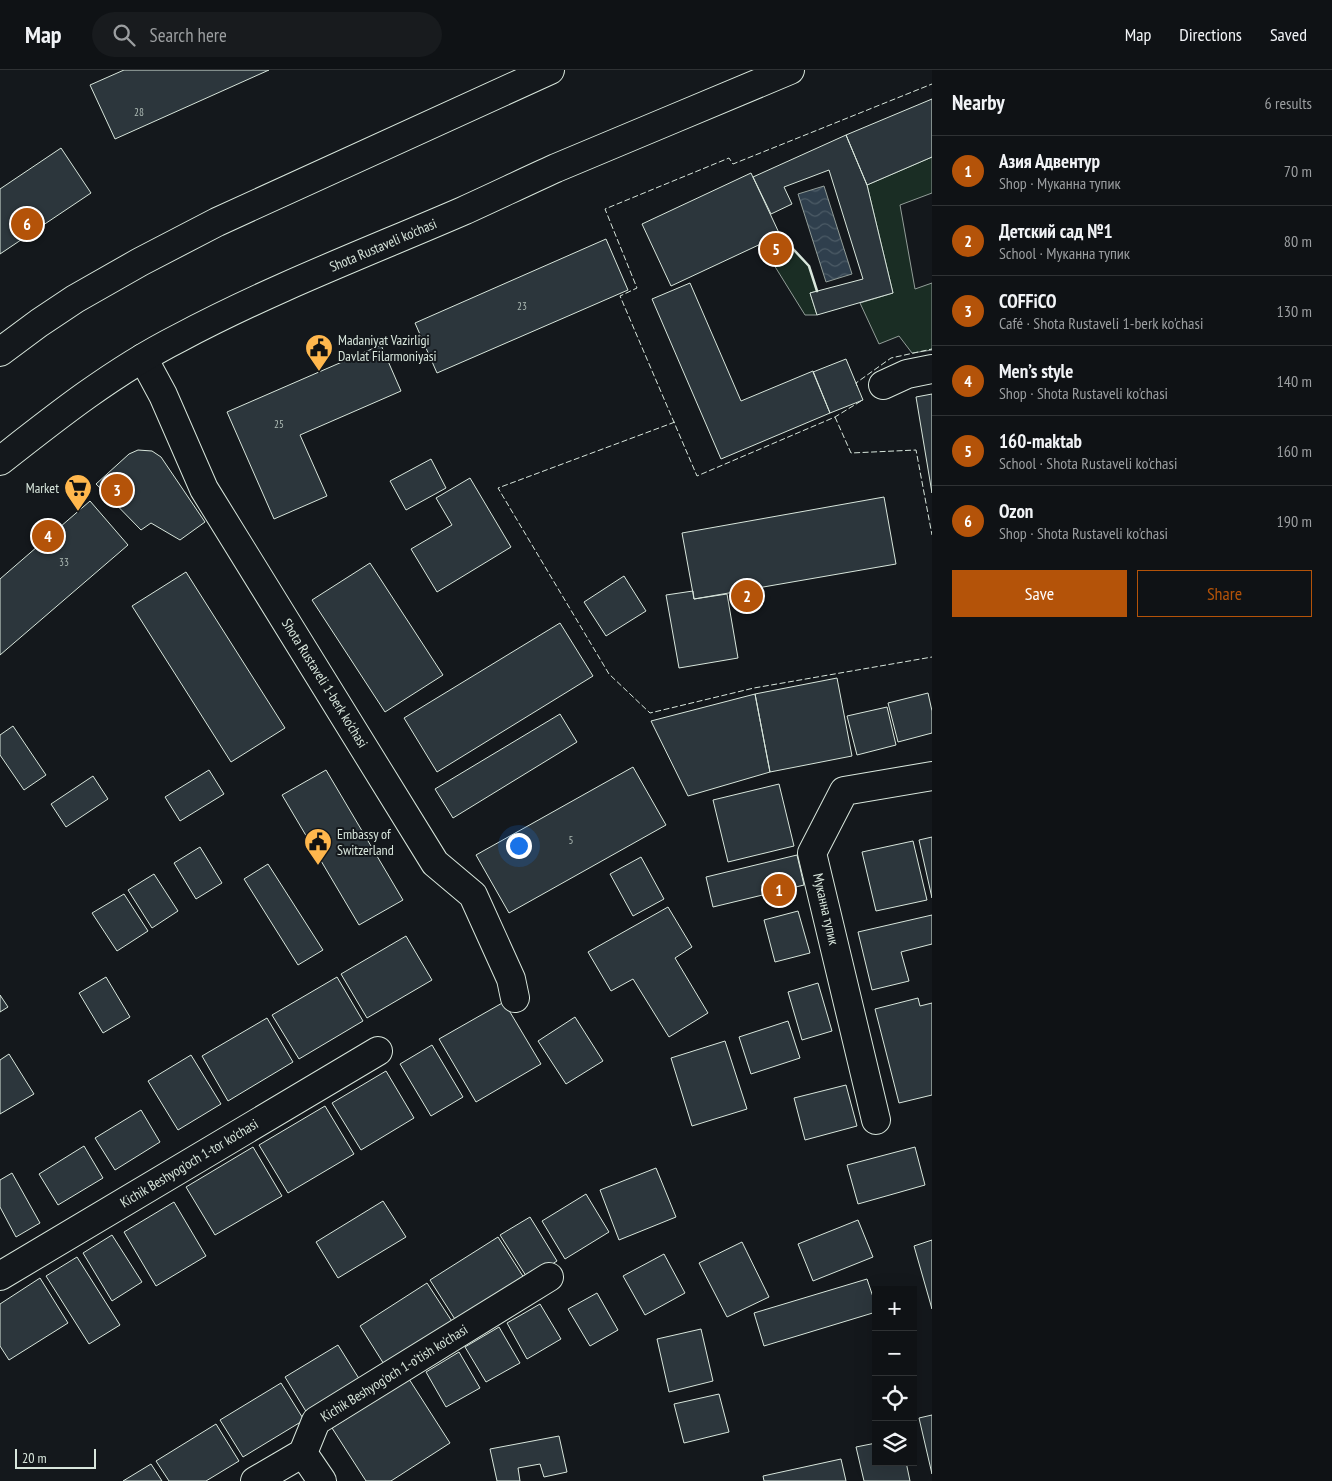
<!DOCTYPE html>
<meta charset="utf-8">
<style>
body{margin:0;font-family:"PT Sans Narrow",sans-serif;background:#181b1e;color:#f1f3f6}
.controls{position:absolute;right:15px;bottom:15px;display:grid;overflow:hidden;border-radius:0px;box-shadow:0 5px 20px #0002}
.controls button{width:45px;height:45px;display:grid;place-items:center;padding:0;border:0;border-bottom:1px solid #2f3234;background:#0f1215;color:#f1f3f6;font:25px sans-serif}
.scale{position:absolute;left:15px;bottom:12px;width:81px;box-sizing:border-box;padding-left:5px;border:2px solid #d8e6dc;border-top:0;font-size:14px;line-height:18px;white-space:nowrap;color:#d8e6dc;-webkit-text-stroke:4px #14181c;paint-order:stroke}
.you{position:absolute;left:518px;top:775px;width:18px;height:18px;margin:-12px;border:4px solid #fff;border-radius:50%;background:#1a73e8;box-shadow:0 0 0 8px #1a73e833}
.badge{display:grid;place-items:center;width:32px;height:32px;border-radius:50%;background:#b45309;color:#fff;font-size:16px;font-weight:700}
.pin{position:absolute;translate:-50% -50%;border:2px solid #fff;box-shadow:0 1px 5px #0006}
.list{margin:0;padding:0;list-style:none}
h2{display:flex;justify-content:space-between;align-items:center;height:65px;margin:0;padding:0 20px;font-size:21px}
h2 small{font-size:16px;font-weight:400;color:#9b9ea0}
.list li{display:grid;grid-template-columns:32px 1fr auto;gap:15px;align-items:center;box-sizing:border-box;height:70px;padding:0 20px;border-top:1px solid #2f3234}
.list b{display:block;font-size:19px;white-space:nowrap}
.list p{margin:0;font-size:16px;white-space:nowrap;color:#9b9ea0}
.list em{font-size:16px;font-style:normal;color:#9b9ea0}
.actions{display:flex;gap:10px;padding:15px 20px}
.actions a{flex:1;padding:11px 0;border:1px solid #b45309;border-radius:0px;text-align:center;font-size:18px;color:#b45309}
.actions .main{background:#b45309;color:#fff}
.icon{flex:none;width:28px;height:28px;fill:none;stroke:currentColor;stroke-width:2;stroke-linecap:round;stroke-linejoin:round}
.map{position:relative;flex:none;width:932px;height:1411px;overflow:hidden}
header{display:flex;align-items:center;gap:30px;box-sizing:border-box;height:70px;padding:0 25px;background:#0f1215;border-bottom:1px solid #2f3234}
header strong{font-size:24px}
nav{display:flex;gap:28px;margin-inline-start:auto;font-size:18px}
.search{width:350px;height:45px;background:#181b1e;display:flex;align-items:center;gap:12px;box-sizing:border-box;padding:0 18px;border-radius:28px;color:#9b9ea0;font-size:19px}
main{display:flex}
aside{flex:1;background:#0f1215}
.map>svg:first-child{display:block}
.green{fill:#1a2d24;stroke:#939e99}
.water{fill:url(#water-waves);stroke:#939e99}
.building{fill:#2c363c;stroke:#d8e6dc}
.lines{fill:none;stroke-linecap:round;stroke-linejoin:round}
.minor-casing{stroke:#d8e6dc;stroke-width:30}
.major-casing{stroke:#d8e6dc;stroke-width:30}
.minor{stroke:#14181c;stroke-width:28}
.major{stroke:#14181c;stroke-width:28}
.fence{stroke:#d8e6dc;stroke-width:1;stroke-dasharray:6 2.5;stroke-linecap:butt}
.wall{stroke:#d8e6dc;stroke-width:2.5}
.labels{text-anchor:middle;stroke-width:4;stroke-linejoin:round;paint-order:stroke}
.number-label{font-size:11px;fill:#adbab4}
.street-label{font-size:14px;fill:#d8e6dc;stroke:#14181c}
.poi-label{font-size:14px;fill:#d8e6dc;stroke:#14181c;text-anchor:start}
</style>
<header>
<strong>Map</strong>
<div class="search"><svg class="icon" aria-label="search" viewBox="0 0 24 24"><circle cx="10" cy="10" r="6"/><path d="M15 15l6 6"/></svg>Search here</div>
<nav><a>Map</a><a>Directions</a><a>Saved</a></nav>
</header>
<main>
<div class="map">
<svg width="932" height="1411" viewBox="0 0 932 1411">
<defs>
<pattern id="water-waves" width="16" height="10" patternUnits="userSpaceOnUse" patternTransform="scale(1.25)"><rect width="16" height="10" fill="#2f3f4d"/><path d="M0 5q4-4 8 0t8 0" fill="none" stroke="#4c5b66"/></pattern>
</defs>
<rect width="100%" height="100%" fill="#14181c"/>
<!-- green -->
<path class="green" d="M 932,87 L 932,123 L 900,135 L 915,219 L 932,213 L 932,280 L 912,283 L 899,266 L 879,274 L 860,233 L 893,223 L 867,115 Z
M 780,165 L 809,196 L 817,221 L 810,223 L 817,245 L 805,245 L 761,174 Z"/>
<!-- water -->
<path class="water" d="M 824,116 L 852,204 L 826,212 L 798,124 Z"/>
<!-- building -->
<path class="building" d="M 124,0 L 269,0 L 115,69 L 90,15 Z
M 932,29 L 932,87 L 867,115 L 846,65 Z
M 846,65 L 867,115 L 893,223 L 817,245 L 810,223 L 863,209 L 829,100 L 784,117 L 792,134 L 771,144 L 753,107 Z
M 61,78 L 91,123 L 0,184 L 0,119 Z
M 751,103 L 780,165 L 671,216 L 642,154 Z
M 606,169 L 628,220 L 437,303 L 415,253 Z
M 690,213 L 741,331 L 813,301 L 830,343 L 721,389 L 652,229 Z
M 381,275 L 401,321 L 300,365 L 327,426 L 274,449 L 227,342 Z
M 846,289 L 863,330 L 830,343 L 813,302 Z
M 932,324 L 932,423 L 916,327 Z
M 138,380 L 152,381 L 161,387 L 205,452 L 180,470 L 151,453 L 141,460 L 96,414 L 129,384 Z
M 431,389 L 446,418 L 406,440 L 390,411 Z
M 470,408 L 511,477 L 437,522 L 411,479 L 452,455 L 436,428 Z
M 884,427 L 896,494 L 694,529 L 682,463 Z
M 90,431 L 128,475 L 0,585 L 0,509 Z
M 370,493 L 443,605 L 385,642 L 312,530 Z
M 186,502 L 285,658 L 231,692 L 132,536 Z
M 624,506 L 646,541 L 606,566 L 584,532 Z
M 693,521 L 694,529 L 727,524 L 738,588 L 679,598 L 666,525 Z
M 560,553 L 593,606 L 437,702 L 404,648 Z
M 837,608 L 852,686 L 770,702 L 755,624 Z
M 928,623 L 932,641 L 932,663 L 898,672 L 888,633 Z
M 755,624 L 770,702 L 688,726 L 651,651 Z
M 887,637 L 896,675 L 857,685 L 847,646 Z
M 560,644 L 577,672 L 453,748 L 435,719 Z
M 13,656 L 46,705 L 24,720 L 0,685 L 0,665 Z
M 633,697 L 666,755 L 509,843 L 476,785 Z
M 209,700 L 224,724 L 180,751 L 165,727 Z
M 326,700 L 403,830 L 359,855 L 282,725 Z
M 93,706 L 108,729 L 66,757 L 51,734 Z
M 779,714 L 794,776 L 728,792 L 713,730 Z
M 932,767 L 932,828 L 919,770 Z
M 913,771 L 927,830 L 876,841 L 862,782 Z
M 200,777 L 222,813 L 196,829 L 174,793 Z
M 797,785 L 804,815 L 713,837 L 706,807 Z
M 641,787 L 664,829 L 633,846 L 610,804 Z
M 268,794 L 323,880 L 298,895 L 244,809 Z
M 154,804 L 178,841 L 152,858 L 128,820 Z
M 124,824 L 148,861 L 117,881 L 92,843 Z
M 668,837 L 692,877 L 675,888 L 708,943 L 669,967 L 633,909 L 611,921 L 588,882 Z
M 798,841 L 810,883 L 775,892 L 764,850 Z
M 932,845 L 932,874 L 901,882 L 909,911 L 872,920 L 858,862 Z
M 406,866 L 432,910 L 367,948 L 341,904 Z
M 106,907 L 130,947 L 103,963 L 79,923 Z
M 337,907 L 363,951 L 299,989 L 272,945 Z
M 818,913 L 832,961 L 802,970 L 788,922 Z
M 0,925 L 8,937 L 0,942 Z
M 918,928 L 920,936 L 932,933 L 932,1025 L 899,1033 L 875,939 Z
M 504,932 L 541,994 L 476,1032 L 439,969 Z
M 575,947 L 603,991 L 566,1014 L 538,971 Z
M 267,948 L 293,992 L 228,1031 L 202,986 Z
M 788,951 L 800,988 L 751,1004 L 739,967 Z
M 725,971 L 747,1039 L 692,1056 L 671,988 Z
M 432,975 L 463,1027 L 431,1046 L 400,994 Z
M 9,984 L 34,1024 L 0,1044 L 0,990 Z
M 191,985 L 221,1034 L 178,1060 L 148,1011 Z
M 386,1001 L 414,1048 L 361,1080 L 332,1033 Z
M 846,1015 L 857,1056 L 805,1070 L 794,1028 Z
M 325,1036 L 354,1084 L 288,1123 L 259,1075 Z
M 141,1040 L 160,1072 L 115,1100 L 95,1068 Z
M 84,1076 L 103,1108 L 58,1135 L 39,1104 Z
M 253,1077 L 282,1126 L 215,1165 L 186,1117 Z
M 915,1077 L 925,1115 L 858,1134 L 847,1095 Z
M 656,1098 L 676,1147 L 619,1170 L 600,1120 Z
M 12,1103 L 40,1153 L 16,1167 L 0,1137 L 0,1110 Z
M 586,1124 L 609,1162 L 565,1189 L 542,1151 Z
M 383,1131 L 406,1167 L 338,1208 L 316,1172 Z
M 174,1132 L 206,1186 L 156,1216 L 124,1162 Z
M 530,1147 L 557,1191 L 528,1209 L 500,1165 Z
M 858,1150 L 873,1187 L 813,1211 L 798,1174 Z
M 112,1165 L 142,1212 L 112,1231 L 83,1183 Z
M 498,1167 L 526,1211 L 458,1254 L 430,1210 Z
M 932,1170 L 932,1239 L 914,1176 Z
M 742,1172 L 769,1227 L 727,1247 L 699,1193 Z
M 664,1184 L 685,1223 L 645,1245 L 623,1206 Z
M 77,1187 L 120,1255 L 89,1274 L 46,1206 Z
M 40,1208 L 68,1253 L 9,1290 L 0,1276 L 0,1234 Z
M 867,1209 L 876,1236 L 876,1242 L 764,1276 L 754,1243 Z
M 427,1213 L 455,1256 L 387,1299 L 360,1256 Z
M 597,1223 L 618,1260 L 590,1276 L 568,1239 Z
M 540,1234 L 561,1269 L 527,1289 L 507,1253 Z
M 499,1257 L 520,1293 L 486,1312 L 465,1277 Z
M 701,1259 L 713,1311 L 669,1322 L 657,1269 Z
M 338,1275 L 363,1315 L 310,1348 L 285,1307 Z
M 459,1282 L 480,1318 L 446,1337 L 426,1302 Z
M 409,1309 L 450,1373 L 391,1411 L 366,1411 L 332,1358 Z
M 281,1313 L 304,1350 L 243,1387 L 220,1350 Z
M 719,1324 L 729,1362 L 684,1373 L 674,1334 Z
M 932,1345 L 932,1404 L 919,1348 Z
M 216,1354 L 239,1391 L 206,1411 L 169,1411 L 156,1391 Z
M 559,1366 L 567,1402 L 544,1407 L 540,1394 L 518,1398 L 520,1411 L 497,1411 L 490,1379 Z
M 876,1373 L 876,1392 L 906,1392 L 910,1411 L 864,1411 L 856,1377 Z
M 841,1389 L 846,1411 L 764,1411 L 763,1406 Z
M 151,1394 L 162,1411 L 123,1411 Z"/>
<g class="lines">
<defs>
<path id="minor" d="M 143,288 L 163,325 L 204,419 L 435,793 L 473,825 L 511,909 L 515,928
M 883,315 L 907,304 L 932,299
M 876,1050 L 812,783 L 844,721 L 932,706
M 0,1206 L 378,981
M 303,1383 L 322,1411
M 255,1411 L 303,1383 L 316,1351 L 549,1207"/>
<path id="major" d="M 0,282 L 39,253 L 75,229 L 140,192 L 217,152 L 550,0
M 0,391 C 57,346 114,301 179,268 C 271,219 368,182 463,141 C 494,127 525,112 556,98 C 634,65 712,33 790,0"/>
</defs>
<!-- minor casing -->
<use href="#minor" class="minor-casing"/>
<!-- major casing -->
<use href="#major" class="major-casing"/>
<!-- minor -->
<use href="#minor" class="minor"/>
<!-- major -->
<use href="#major" class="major"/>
<!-- fence -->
<path class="fence" d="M 857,316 L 856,313 L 891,288 L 932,279
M 861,331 L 835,347 L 697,406 L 620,226 L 637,218 L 605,139 L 729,88 L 733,94 L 932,14
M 835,347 L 851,383 L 916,380 L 932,465
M 675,352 L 498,418 L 609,604 L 650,643 L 754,618 L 932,587"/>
<!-- wall -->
<path class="wall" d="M 780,165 L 809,196 L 817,221"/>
</g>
<!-- icons -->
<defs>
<symbol id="civic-pin" viewBox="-11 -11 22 30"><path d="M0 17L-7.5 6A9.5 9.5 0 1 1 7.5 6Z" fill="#ffb74d" stroke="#14181c"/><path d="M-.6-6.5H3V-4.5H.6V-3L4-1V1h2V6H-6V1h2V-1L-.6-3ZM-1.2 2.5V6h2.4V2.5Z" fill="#111"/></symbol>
<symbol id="supermarket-pin" viewBox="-11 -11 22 30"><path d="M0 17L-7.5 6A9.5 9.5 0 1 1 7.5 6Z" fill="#ffb74d" stroke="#14181c"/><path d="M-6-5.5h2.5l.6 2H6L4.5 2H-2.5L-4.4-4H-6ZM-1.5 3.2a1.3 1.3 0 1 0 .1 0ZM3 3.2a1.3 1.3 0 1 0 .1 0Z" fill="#111"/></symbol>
</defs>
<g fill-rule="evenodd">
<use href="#civic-pin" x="303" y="262" width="32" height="43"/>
<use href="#supermarket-pin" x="62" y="402" width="32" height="43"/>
<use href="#civic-pin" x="302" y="756" width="32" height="43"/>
</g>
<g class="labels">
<!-- number labels -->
<g class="number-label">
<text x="139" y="46">28</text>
<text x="522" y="240">23</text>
<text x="279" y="358">25</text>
<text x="64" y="496">33</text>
<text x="571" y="774">5</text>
</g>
<!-- street labels -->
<g class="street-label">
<text transform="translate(383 175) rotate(-23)" y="5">Shota Rustaveli ko'chasi</text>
<text transform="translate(325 613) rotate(58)" y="5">Shota Rustaveli 1-berk ko'chasi</text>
<text transform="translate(826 839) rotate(77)" y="5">Муканна тупик</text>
<text transform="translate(189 1093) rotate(-31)" y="5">Kichik Beshyog'och 1-tor ko'chasi</text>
<text transform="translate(394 1303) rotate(-32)" y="5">Kichik Beshyog'och 1-o'tish ko'chasi</text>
</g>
<!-- poi labels -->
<g class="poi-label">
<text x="338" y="275">Madaniyat Vazirligi<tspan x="338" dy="16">Davlat Filarmoniyasi</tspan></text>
<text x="59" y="423" text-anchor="end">Market</text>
<text x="337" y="769">Embassy of<tspan x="337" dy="16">Switzerland</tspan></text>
</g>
</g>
</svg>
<div class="controls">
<button>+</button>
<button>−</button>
<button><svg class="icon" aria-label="locate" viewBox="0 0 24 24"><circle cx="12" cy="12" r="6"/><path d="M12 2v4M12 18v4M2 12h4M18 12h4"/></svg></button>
<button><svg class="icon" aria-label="layers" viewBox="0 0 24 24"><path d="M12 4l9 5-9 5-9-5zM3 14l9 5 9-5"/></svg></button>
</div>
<div class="scale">20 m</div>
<div class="you"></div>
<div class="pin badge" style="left:779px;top:820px">1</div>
<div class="pin badge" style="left:747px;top:526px">2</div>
<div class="pin badge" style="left:117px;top:420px">3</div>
<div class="pin badge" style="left:48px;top:466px">4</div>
<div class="pin badge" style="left:776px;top:179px">5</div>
<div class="pin badge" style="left:27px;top:154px">6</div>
</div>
<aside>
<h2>Nearby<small>6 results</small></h2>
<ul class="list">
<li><span class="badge">1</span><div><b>Азия Адвентур</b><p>Shop · Муканна тупик</p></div><em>70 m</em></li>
<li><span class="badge">2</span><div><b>Детский сад №1</b><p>School · Муканна тупик</p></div><em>80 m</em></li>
<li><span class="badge">3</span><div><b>COFFiCO</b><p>Café · Shota Rustaveli 1-berk ko'chasi</p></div><em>130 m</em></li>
<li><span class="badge">4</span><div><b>Men’s style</b><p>Shop · Shota Rustaveli ko'chasi</p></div><em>140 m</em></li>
<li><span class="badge">5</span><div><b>160-maktab</b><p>School · Shota Rustaveli ko'chasi</p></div><em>160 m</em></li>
<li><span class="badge">6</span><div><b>Ozon</b><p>Shop · Shota Rustaveli ko'chasi</p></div><em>190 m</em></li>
</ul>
<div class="actions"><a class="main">Save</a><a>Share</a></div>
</aside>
</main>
